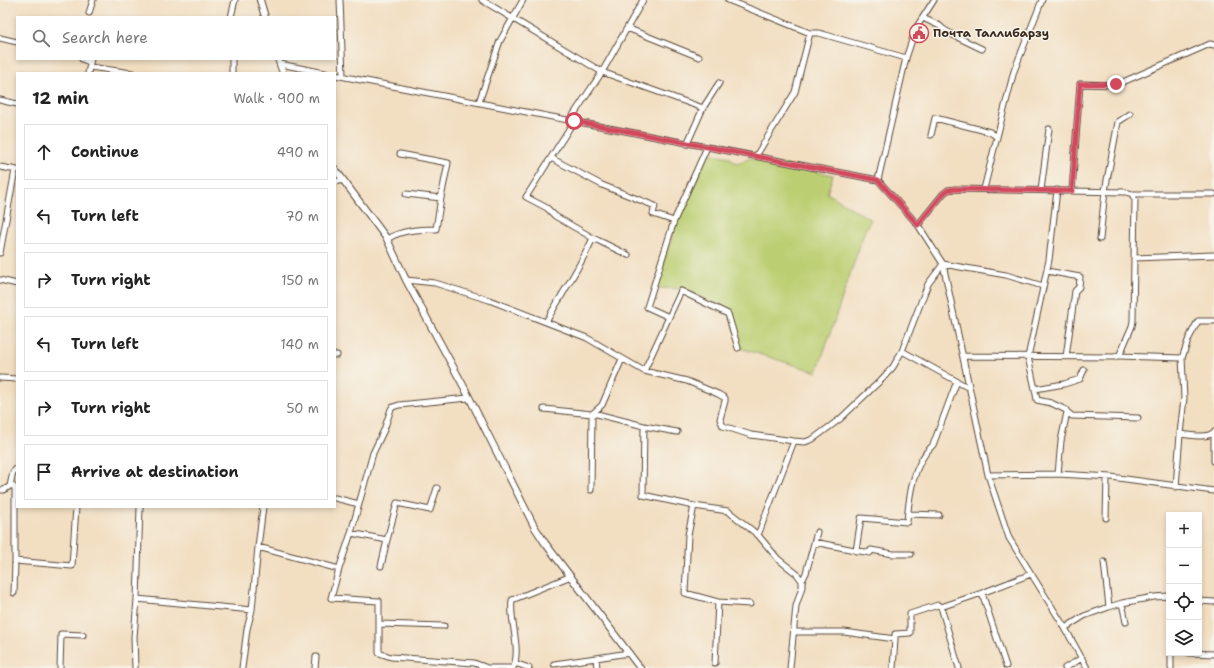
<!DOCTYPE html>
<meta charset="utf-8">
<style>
body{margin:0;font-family:"Shantell Sans",sans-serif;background:#f6f6f6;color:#222}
.controls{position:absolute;right:12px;bottom:12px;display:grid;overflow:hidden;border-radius:0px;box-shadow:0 2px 6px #0003}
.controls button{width:36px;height:36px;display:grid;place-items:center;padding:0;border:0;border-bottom:1px solid #e0e0e0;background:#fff;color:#222;font:20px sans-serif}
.stop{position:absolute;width:12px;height:12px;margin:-9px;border:3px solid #d1495b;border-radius:50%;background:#fff}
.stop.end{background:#d1495b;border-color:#fff;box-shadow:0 1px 4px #0008}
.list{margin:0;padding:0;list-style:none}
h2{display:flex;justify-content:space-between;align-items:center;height:52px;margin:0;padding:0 16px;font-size:17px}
h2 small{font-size:13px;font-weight:400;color:#767676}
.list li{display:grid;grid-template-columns:26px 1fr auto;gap:12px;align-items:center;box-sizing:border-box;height:56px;margin:0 8px 8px;padding:0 8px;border:1px solid #e0e0e0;border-radius:0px}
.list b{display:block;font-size:15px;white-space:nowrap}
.list em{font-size:13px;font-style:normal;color:#767676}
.icon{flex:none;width:22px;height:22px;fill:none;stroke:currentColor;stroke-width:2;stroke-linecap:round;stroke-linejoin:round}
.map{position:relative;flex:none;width:1214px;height:668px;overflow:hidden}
.search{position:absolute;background:#fff;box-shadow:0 2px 6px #0003;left:16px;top:16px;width:320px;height:44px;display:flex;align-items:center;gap:10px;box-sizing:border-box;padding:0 14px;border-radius:0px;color:#767676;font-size:15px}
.panel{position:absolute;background:#fff;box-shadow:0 2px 6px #0003;left:16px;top:72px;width:320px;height:436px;border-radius:0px}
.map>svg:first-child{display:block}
.green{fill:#bbcf72;stroke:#7b7c48}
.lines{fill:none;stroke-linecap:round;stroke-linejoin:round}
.minor-casing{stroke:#564536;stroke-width:7}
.major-casing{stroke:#564536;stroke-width:8}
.minor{stroke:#fff;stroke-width:5}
.major{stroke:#fff;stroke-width:6}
.route{stroke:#d1495b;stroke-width:5}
.labels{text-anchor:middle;stroke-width:3;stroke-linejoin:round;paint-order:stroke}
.poi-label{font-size:12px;font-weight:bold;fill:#3b2a1e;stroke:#f7f3e8;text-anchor:start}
</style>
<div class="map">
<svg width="1214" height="668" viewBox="0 0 1214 668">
<rect width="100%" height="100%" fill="#f7f3e8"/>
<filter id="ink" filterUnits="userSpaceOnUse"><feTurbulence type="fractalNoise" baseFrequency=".025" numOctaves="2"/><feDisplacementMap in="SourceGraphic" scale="8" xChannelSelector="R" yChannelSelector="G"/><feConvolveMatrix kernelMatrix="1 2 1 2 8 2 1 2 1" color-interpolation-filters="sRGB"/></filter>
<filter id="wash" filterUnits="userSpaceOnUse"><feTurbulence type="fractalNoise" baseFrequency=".012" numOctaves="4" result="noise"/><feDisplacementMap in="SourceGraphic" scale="16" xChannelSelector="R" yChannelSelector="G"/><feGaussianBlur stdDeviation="0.9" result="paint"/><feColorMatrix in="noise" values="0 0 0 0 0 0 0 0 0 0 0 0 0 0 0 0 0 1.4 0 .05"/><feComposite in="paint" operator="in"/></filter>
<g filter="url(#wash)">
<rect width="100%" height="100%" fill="#f2dec1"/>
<!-- green -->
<path class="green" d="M 709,153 L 730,157 L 734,162 L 739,163 L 749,158 L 833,175 L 827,193 L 871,220 L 865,230 L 817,372 L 740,348 L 730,312 L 685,289 L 654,288 L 679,217 Z"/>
</g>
<g filter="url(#ink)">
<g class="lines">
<defs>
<path id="minor" d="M 340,0 L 343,76
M 482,0 L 602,72 L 703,108 L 687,144
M 728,0 L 810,33 L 819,33 L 906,58
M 89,13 L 93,0
M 231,17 L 235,0
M 923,18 L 940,26 L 943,29 L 953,35 L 982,49
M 627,28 L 699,57
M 0,38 L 17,42
M 82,59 L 89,62
M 232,59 L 232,73
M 280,64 L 325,73
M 90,67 L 132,73
M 88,73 L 91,59
M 335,75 L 878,180 L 918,225 L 943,264 L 988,475 L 1009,538 L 1065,628 L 1087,668
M 0,100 L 17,104
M 479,102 L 500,41 L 523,0
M 703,108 L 719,83
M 570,120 L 602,72 L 643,0
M 574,121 L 526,197 L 547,208 L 555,216 L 593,238
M 931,135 L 935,118 L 990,132 L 997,137 L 984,189
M 997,137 L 1014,71 L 1042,0
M 756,156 L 795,92 L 810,33
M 551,158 L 602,185 L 655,206 L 653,214 L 674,221 L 647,307 L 669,317
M 0,167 L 17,170
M 878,180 L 906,58 L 916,28 L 934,0
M 335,182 L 343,180
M 1041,190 L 1049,129
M 1057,190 L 1049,260 L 1028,357 L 1035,389 L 1064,384 L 1080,379 L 1084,370
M 1072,191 L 1080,84 L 1116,85 L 1210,44 L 1214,45
M 406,194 L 441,198
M 1132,194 L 1214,194
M 674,221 L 707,147
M 918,225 L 943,194 L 948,190 L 955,189 L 1126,192 L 1132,194 L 1135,200 L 1133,321 L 1132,326 L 1120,354 L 1115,357 L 963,356
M 387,239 C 402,230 419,229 436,229 L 441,198 L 448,163 L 400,154
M 1100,239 L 1105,191 L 1118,122 L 1130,114
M 0,253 L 15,170
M 1134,258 L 1214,255
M 1047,271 L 1080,277 L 1079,287 L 1075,291 L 1066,357
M 0,280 L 17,284
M 406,280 L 435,283 L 489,300 L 587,338 L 644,371 L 687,381 L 718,394 L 725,398 L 725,401 L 720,419 L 723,426 L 751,435 L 794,441 L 805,442 L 813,439 L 840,419 L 880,381 L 893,367 L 902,351 L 969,388
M 546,322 C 562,294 580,267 593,238 L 628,255
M 902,351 L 928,284 L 943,264 L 1006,275 L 1043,286
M 335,355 L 337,355
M 1118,356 L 1182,358 L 1189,338 L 1198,321 L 1214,321
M 1182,358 L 1184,398 L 1180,434 C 1190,435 1207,439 1214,432
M 644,371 L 681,291 L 728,314 L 738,348
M 0,378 L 17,379
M 1035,389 L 1037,400 L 1051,403 L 1066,410 L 1067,412 L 1061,441 L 1058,474
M 544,409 L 592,414
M 1067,412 L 1072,416 L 1138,418
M 593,413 L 602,405 L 622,359
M 644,426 L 677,432
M 1214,432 L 1214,461
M 988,475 L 1058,474 L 1111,477 L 1214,491
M 11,484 L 15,488 L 15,561 L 72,566 L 76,507
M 1176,487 L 1180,434
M 0,490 L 4,490 L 10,486 L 13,472 L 17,468
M 591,490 L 592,414 L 593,413 L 644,426 L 643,495 L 694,506
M 335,498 L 359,504
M 908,514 L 939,515
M 1106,518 L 1107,477
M 351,533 L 373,453 L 384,430 L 391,409 L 393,407 L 399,405 L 468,398
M 758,535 L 794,441
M 387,540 L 397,503 L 430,510 L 437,488
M 814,542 L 870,553 L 871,550 L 893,554 L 911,554
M 258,547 L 339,569 L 331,598 L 379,601 L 379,653 L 391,657 L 474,663 L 485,667
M 856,551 L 861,518 L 907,522 C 909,496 913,463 933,445 L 957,381
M 1104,562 L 1109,607 L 1122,603
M 339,569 L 351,533 L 387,540 L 381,566
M 802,581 L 806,573 L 817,532
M 14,593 L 15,561
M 982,593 L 1006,666
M 137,599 L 252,610
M 1199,601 L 1214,602
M 718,602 L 750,604
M 1126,622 L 1122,603 L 1154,597 L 1169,596
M 379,624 L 444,626
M 1065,628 L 1084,616 L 1109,607
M 794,632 L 844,632 L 895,639 L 893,668
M 895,639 L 895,634 L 910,633 L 910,614 L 938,605 L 941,607
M 1171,653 L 1171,668
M 1189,653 L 1214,654
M 515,663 L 529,668
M 715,663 L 718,602 L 685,593 L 688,535 L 694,506 L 728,511 L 758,535 L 778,559 L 797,574 L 802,581 L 802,587 L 796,606 L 790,668
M 554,664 L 596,658
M 60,668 L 61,634 L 83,635
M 135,668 L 134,637 L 137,599 L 140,507
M 242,668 L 247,629 L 252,610 L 258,547 L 263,507
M 315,668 L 316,657
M 483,668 L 513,668 C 522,649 509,621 512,600 L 571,576
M 597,668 L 596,658 L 629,653
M 959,668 L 941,607 L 982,593 L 1031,574
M 1065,668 L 1082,658"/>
<path id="major" d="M 260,0 L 265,17
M 278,59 L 283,73
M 335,169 L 387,239 L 406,280 L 464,387 L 534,526 L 545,543 L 640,668"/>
</defs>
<!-- minor casing -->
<use href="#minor" class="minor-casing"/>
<!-- major casing -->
<use href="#major" class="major-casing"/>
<!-- minor -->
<use href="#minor" class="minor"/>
<!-- major -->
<use href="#major" class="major"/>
</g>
</g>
<g class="lines" filter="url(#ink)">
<!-- route -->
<path class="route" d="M 574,121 L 878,180 L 918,225 L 943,194 L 948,190 L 955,189 L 1072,191 L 1080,84 L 1116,84"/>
</g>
<!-- icons -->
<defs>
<symbol id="civic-ring" viewBox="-11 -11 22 22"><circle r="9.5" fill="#f7f3e8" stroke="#d1495b" stroke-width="1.5"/><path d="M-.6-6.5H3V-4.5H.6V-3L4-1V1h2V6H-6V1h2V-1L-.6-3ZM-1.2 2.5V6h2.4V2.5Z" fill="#d1495b"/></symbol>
</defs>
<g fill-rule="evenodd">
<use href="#civic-ring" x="908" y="22" width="22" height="22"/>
</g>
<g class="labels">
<!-- poi labels -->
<g class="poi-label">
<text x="933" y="37">Почта Таллибарзу</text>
</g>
</g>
</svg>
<div class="controls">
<button>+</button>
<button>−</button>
<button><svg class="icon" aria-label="locate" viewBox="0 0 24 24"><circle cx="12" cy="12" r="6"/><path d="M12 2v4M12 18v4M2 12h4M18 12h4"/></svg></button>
<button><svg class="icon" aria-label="layers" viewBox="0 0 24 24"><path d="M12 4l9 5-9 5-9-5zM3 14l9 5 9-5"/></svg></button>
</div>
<div class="stop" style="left:574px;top:121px"></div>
<div class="stop end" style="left:1116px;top:84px"></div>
<div class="search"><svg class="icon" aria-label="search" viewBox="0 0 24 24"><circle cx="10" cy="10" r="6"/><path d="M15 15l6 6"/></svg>Search here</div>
<section class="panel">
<h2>12 min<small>Walk · 900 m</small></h2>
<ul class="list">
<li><svg class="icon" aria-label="ahead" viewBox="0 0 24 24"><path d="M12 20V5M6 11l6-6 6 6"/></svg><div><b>Continue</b></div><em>490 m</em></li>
<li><svg class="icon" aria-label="left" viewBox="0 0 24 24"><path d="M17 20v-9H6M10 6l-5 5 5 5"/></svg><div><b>Turn left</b></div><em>70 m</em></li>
<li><svg class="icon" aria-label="right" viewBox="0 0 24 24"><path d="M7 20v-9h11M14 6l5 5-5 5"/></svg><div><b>Turn right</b></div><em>150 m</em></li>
<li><svg class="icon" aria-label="left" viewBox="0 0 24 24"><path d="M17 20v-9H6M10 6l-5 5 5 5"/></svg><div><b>Turn left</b></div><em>140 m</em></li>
<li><svg class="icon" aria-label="right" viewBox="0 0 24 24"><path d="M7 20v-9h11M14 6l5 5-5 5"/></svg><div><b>Turn right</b></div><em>50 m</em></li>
<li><svg class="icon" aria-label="arrive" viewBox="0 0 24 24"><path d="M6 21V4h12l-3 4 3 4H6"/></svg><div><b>Arrive at destination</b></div></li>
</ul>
</section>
</div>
